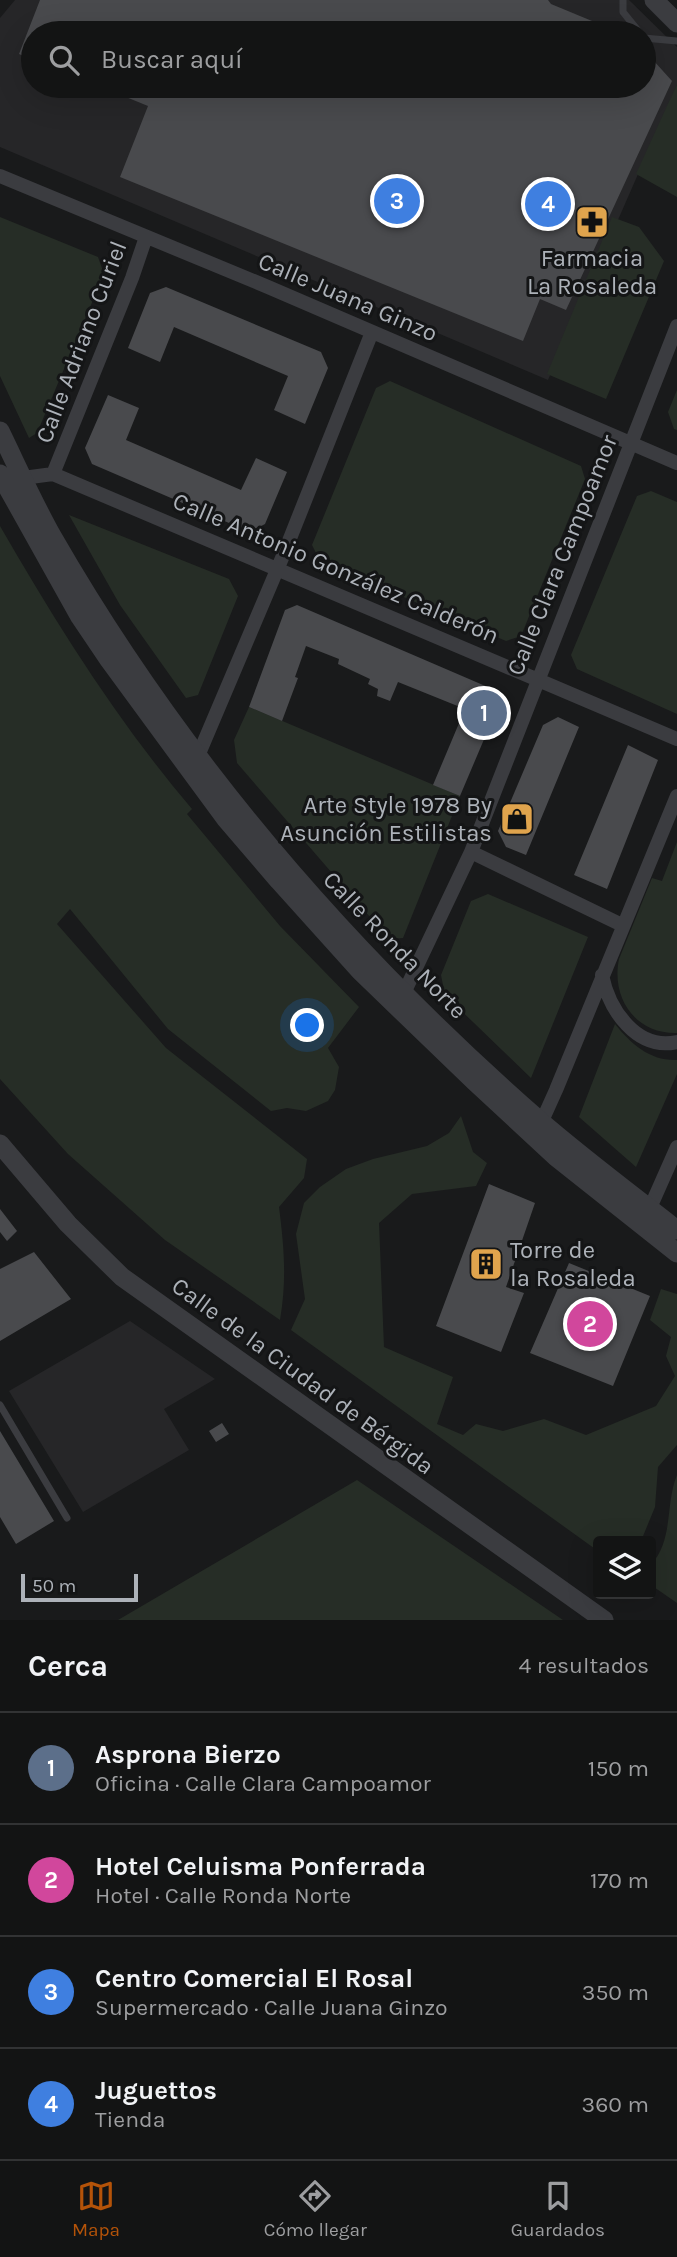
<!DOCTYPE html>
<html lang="es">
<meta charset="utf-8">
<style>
body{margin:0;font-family:Karla,sans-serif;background:#1c1d1d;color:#f1f3f6}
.controls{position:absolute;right:21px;bottom:21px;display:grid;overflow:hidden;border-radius:7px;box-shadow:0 7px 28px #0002}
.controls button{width:63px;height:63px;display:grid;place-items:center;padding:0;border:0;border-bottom:2px solid #323334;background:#131414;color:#f1f3f6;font:35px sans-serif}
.scale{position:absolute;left:21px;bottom:18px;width:117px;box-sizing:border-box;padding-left:7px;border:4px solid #adb2b9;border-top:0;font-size:19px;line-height:24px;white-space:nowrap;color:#adb2b9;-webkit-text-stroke:5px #141516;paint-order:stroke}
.you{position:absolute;left:308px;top:1026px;width:24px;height:24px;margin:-18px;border:5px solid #fff;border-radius:50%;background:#1a73e8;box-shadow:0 0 0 10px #1a73e833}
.badge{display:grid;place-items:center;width:46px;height:46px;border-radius:50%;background:#b45309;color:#fff;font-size:23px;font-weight:700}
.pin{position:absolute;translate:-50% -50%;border:4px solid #fff;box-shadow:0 2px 7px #0006}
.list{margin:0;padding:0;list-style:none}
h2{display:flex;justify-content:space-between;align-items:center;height:91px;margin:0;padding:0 28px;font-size:30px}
h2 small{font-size:23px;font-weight:400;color:#9d9ea0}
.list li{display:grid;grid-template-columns:46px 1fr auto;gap:21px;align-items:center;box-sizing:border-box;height:112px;padding:0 28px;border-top:2px solid #323334}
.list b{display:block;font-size:26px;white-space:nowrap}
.list p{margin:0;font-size:23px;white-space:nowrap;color:#9d9ea0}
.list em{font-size:23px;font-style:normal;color:#9d9ea0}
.icon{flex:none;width:38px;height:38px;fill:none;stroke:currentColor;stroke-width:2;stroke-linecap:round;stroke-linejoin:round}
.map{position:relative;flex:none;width:677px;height:1620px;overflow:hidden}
.search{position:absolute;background:#131414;box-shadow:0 7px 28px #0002;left:21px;right:21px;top:21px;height:77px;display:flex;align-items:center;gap:18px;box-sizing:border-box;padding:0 24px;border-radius:38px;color:#9d9ea0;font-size:26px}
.sheet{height:539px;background:#131414}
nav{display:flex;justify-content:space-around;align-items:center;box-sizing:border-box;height:98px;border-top:2px solid #323334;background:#131414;font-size:19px;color:#9d9ea0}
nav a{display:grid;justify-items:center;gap:4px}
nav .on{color:#b45309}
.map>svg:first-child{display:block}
.built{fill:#262628;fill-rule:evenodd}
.green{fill:#262d26}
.building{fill:#494a4d}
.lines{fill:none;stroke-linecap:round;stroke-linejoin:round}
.service{stroke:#3b3c40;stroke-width:7}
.minor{stroke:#3b3c40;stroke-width:14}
.tertiary{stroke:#3b3c40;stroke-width:19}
.labels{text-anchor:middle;stroke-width:6;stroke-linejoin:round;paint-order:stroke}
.poi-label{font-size:24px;fill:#adb2b9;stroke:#141516}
.street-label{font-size:24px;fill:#adb2b9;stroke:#141516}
</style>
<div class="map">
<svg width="677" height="1620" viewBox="0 0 677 1620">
<rect width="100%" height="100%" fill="#191a1b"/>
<!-- built -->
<path class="built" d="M 15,0 L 629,0 L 677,47 L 677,85 L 548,380 L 0,147 L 0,18 ZM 33,33 L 644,33 L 644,86 L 33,86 Z
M 130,1321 L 215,1379 L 164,1409 L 189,1450 L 83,1512 L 9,1391 Z"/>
<!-- green -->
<path class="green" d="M 677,84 L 677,197 L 636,174 Z
M 0,217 L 98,257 L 104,274 L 37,433 L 29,438 L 0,376 Z
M 612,217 L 639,227 L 664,261 L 606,399 L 547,374 Z
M 390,381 L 581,466 L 585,479 L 521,636 L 506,641 L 320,561 L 312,545 L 376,388 Z
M 677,390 L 677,430 L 674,429 L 668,412 Z
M 651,491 L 677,502 L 677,714 L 577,669 L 571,655 L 637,496 Z
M 69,515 L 229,579 L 238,596 L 198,695 L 186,698 L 120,605 Z
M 0,526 C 57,625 118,722 192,809 L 187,814 L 280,926 L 359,1007 L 328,1048 L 339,1067 L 335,1090 L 328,1101 L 306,1111 L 287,1108 L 271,1111 L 168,1029 L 70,909 L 57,924 L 166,1048 L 307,1159 L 304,1178 L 279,1207 C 284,1247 287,1279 280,1320 L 165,1240 L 68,1154 L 0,1079 Z
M 249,707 L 460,796 L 403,938 L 389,939 L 237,763 L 234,740 Z
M 677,842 L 677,1033 C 635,1034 611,998 619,959 L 652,878 L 662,881 Z
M 488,894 L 588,937 L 531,1078 L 445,995 L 441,975 L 471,901 Z
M 615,1024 C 631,1044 650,1061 677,1060 L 677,1074 L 636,1167 L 579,1117 Z
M 461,1116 L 473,1152 L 487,1163 L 476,1186 L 412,1194 L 379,1223 L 384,1347 L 453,1377 L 437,1424 L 463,1435 L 476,1424 L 503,1431 L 544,1419 L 586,1435 L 656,1406 L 675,1376 L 666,1356 L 671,1337 L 650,1320 L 661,1289 L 677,1294 L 677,1445 L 658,1467 L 655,1507 L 641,1541 L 598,1541 L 598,1551 L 291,1330 L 305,1299 L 296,1234 L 304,1203 L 320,1187 L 346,1169 L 373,1159 L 427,1146 L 449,1133 Z
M 677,1475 L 677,1603 L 651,1585 L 651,1565 C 674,1539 665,1504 677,1475 Z
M 357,1480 L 563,1620 L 118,1620 Z"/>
<!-- building -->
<path class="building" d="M 40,0 L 548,0 L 551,4 L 621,33 L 33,33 L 33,60 L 19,54 Z
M 644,50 L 672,81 L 566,310 L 540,299 L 523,341 L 120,177 L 148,106 L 99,86 L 644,86 Z
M 166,287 L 321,352 L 328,368 L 305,424 L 274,410 L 288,376 L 174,327 L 160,362 L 128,348 L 150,293 Z
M 108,395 L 139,408 L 126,440 L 241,490 L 256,458 L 287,472 L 265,524 L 250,532 L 92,464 L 85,448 Z
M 297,605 L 490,688 L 499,704 L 460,796 L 433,785 L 465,709 L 398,682 L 390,701 L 377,696 L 378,689 L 368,684 L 370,679 L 338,664 L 339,659 L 306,646 L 295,677 L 298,678 L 282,721 L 249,707 L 285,610 Z
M 558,717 L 579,727 L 526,855 L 506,847 L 498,831 L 543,725 Z
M 628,745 L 658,760 L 607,889 L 574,875 Z
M 489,1184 L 535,1203 L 506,1287 L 524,1293 L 501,1352 L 436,1326 Z
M 0,1209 L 17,1231 L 7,1241 L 0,1232 Z
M 34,1252 L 71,1299 L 0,1341 L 0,1269 Z
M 569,1263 L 650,1296 L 613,1386 L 530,1353 Z
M 222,1423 L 229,1434 L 216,1442 L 209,1431 Z
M 0,1431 L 54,1521 L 16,1544 L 0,1517 Z"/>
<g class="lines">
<!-- service -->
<path class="service" d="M 623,0 L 623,12 L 640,33
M 644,38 L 677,41
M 0,1405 L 67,1518"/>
<!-- minor -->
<path class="minor" d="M 0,176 L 268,287 L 677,463
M 53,474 L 677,739
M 53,474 L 132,278 L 146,237
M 23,478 L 53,474
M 198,756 L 285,551 L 372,332
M 471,852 L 622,925
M 602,975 C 609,1010 637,1051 677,1042
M 404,993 L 471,852 L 677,326
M 538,1130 L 556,1090 L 677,796
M 650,1208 L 677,1147"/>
<!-- tertiary -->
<path class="tertiary" d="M 654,0 L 677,23
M 0,431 C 17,466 33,502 52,536 C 179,757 348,953 540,1121 C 584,1159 631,1194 677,1230
M 0,474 L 80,617 L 109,660 L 225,818 L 279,881 L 360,971 L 475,1082 L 556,1157 L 677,1253
M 0,1144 L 68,1224 L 122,1277 L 604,1620"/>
</g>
<!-- icons -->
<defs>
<symbol id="pharmacy-square" viewBox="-11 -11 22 22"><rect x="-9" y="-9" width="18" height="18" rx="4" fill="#e0a44d" stroke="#141516"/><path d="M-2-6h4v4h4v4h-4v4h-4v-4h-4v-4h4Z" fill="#111"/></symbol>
<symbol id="shop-square" viewBox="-11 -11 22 22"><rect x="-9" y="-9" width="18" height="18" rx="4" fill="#e0a44d" stroke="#141516"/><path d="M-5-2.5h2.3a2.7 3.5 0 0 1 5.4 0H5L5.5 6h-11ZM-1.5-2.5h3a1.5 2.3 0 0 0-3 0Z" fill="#111"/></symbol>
<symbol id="building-square" viewBox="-11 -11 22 22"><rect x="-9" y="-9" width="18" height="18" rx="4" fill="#e0a44d" stroke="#141516"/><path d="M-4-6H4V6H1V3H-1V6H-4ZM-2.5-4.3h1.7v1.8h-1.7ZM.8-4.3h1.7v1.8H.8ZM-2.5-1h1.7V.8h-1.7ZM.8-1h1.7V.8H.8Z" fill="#111"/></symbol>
</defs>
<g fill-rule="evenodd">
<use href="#pharmacy-square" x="573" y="203" width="38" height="38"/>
<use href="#shop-square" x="498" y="800" width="38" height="38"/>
<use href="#building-square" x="467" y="1245" width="38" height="38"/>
</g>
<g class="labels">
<!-- poi labels -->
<g class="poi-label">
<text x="592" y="266">Farmacia<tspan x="592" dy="28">La Rosaleda</tspan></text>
<text x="492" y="813" text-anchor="end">Arte Style 1978 By<tspan x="492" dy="28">Asunción Estilistas</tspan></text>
<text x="510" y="1258" text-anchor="start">Torre de<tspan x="510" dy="28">la Rosaleda</tspan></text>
</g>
<!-- street labels -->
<g class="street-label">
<text transform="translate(348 297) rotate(23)" y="8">Calle Juana Ginzo</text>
<text transform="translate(81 342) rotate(-69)" y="8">Calle Adriano Curiel</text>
<text transform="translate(562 555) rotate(-68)" y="8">Calle Clara Campoamor</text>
<text transform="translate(336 568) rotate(23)" y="8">Calle Antonio González Calderón</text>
<text transform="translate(395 945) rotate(46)" y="8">Calle Ronda Norte</text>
<text transform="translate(303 1376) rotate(36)" y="8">Calle de la Ciudad de Bérgida</text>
</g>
</g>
</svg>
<div class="controls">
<button><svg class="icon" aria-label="layers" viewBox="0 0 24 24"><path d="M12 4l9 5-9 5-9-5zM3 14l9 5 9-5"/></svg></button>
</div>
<div class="scale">50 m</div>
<div class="you"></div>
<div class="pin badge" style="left:484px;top:713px;background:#5c6f8a">1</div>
<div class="pin badge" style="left:590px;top:1324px;background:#d1479c">2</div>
<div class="pin badge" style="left:397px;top:201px;background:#3f7fe0">3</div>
<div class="pin badge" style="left:548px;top:204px;background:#3f7fe0">4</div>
<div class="search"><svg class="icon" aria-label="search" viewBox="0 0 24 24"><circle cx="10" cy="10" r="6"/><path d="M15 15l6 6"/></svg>Buscar aquí</div>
</div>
<section class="sheet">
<h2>Cerca<small>4 resultados</small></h2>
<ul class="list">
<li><span class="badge" style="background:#5c6f8a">1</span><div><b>Asprona Bierzo</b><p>Oficina · Calle Clara Campoamor</p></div><em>150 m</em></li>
<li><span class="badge" style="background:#d1479c">2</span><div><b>Hotel Celuisma Ponferrada</b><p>Hotel · Calle Ronda Norte</p></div><em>170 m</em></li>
<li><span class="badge" style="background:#3f7fe0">3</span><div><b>Centro Comercial El Rosal</b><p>Supermercado · Calle Juana Ginzo</p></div><em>350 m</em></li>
<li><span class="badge" style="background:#3f7fe0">4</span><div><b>Juguettos</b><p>Tienda</p></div><em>360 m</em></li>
</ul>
</section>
<nav>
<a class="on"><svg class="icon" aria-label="map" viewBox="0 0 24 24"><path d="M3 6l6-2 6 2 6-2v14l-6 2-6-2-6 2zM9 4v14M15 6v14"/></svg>Mapa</a>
<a><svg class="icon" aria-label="directions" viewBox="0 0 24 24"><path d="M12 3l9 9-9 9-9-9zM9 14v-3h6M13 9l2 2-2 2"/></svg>Cómo llegar</a>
<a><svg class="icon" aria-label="saved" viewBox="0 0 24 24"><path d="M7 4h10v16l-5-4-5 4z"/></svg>Guardados</a>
</nav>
